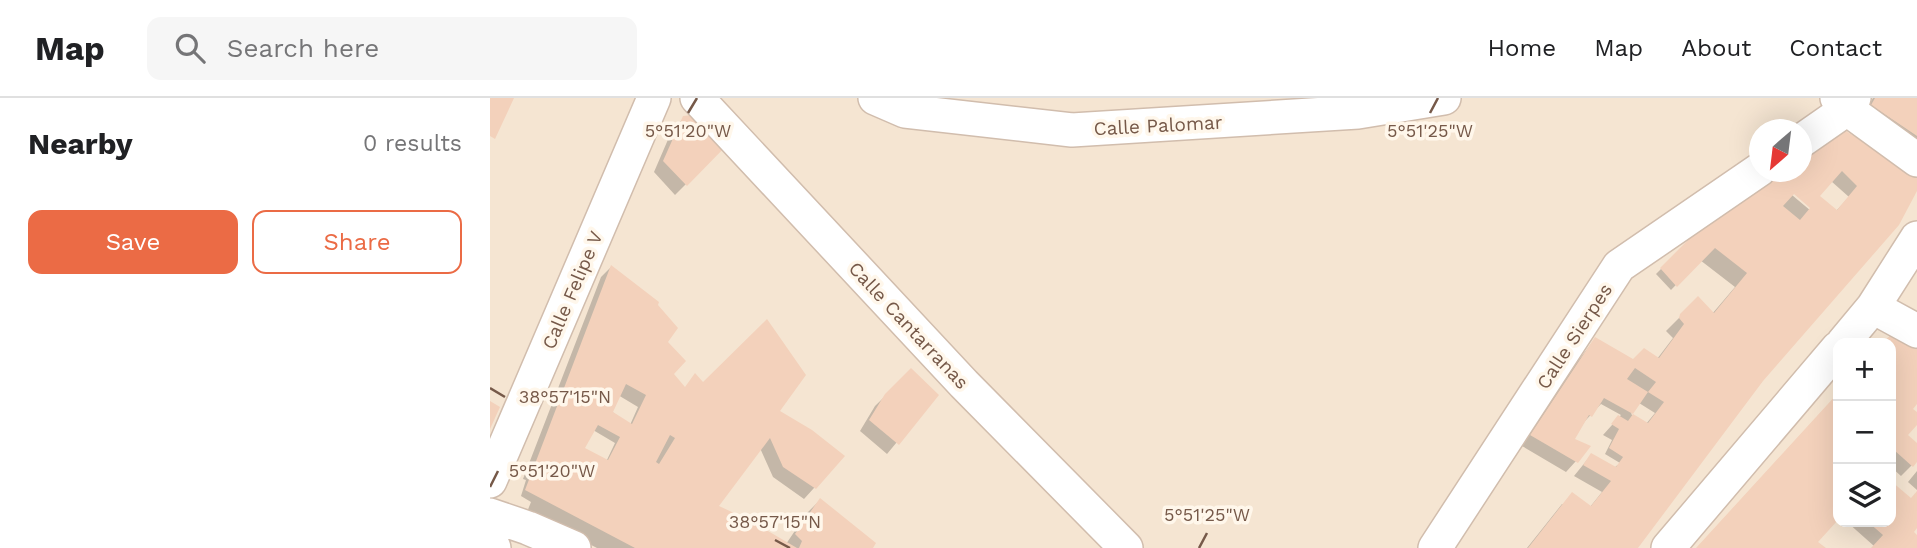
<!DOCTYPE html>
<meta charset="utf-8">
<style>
body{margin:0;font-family:"Work Sans",sans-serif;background:#f6f6f6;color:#202124}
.controls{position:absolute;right:21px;bottom:21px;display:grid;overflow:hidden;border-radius:14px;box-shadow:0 7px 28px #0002}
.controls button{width:63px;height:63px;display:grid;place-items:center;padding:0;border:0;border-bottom:2px solid #e0e0e0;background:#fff;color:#202124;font:35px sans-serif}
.compass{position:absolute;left:1259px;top:21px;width:63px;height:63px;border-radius:50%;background:#fff;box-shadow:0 7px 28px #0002;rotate:208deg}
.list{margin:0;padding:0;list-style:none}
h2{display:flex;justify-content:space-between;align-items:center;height:91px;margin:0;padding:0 28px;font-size:30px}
h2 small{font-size:23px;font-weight:400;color:#757577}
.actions{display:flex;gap:14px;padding:21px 28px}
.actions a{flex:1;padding:16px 0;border:2px solid #eb6b45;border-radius:14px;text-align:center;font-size:24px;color:#eb6b45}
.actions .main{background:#eb6b45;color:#fff}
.icon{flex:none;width:38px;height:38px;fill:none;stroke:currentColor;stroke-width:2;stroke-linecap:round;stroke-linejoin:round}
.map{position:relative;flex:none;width:1427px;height:450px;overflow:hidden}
header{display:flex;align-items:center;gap:42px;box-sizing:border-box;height:98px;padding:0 35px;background:#fff;border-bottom:2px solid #e0e0e0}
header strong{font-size:33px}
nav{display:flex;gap:38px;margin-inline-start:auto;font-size:24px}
.search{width:490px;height:63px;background:#f6f6f6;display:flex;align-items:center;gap:18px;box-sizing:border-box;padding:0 24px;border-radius:14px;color:#757577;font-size:26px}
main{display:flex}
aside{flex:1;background:#fff}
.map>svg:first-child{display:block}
.residential{fill:#f5e5d2;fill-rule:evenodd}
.shadow{fill:#0003;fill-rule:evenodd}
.building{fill:#f3d1bb;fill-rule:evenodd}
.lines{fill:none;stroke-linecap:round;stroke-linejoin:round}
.street-casing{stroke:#d1bdad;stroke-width:36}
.street{stroke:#fff;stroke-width:33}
.ticks{fill:none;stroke:#765949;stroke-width:2.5}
.labels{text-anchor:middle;stroke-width:7;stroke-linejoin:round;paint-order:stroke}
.street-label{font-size:19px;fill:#765949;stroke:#fff7eb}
.ticks-label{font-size:18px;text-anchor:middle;fill:#765949;stroke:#fff7eb;stroke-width:7;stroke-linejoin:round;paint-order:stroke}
</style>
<header>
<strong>Map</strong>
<div class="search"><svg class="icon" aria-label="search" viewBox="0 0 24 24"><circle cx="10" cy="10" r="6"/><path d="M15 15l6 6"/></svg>Search here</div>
<nav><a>Home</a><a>Map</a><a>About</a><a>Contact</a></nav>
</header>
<main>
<aside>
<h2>Nearby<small>0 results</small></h2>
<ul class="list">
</ul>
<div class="actions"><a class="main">Save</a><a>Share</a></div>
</aside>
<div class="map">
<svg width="1427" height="450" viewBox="0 0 1427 450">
<rect width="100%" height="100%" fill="#fdf3e4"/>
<!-- residential -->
<path class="residential" d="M 0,0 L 1427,0 L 1427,450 L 0,450 ZM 1269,32 L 1311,32 L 1311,74 L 1269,74 ZM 1348,245 L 1401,245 L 1401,424 L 1348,424 Z"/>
<!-- shadow -->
<path class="shadow" d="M 1383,0 L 1427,0 L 1427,53 L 1372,18 Z
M 194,20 L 237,45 L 185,97 L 164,74 L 183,30 Z
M 1311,63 L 1427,78 L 1146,450 L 1037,450 L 1072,406 L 1100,409 L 1112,394 L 1084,378 L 1101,357 L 1124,370 L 1130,365 L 1115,356 L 1122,342 L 1113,337 L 1131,317 L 1111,306 L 1095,323 L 1083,341 L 1086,363 L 1076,374 L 1032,348 L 1084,268 L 1105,241 L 1143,263 L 1167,261 L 1183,240 L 1176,233 L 1208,201 L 1222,216 L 1245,189 L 1210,162 L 1181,192 L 1166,176 L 1206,136 L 1297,74 L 1311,74 ZM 1341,83 L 1359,99 L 1346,113 L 1328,99 ZM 1299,89 L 1321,108 L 1321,113 L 1296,92 ZM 1149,305 L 1165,315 L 1156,326 L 1141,316 Z
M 121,169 L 175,244 L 182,277 L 195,290 L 213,286 L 288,313 L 353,358 L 314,401 L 283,379 L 270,350 L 226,409 L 296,446 L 317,415 L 330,402 L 381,450 L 107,450 L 37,414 L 41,404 L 31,398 L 36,382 L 33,381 L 111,179 ZM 128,297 L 148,309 L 140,327 L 121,313 ZM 103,332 L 125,345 L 116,364 L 92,351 Z
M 1405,235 L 1421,311 L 1416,338 L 1427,362 L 1411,378 L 1401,369 L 1401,245 L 1395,245 Z
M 421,273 L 446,297 L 397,356 L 370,333 L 385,308 Z
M 1348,296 L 1348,419 L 1325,444 L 1334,450 L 1207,450 Z
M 1427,373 L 1427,392 L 1418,384 Z
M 1401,385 L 1420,402 L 1421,434 L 1427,450 L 1382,450 L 1384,448 L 1357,424 L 1401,424 Z"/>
<!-- building -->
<path class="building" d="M 0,0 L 24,0 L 5,41 L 0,38 Z
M 1385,0 L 1427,0 L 1427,38 L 1381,7 Z
M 213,16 L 239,45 L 197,88 L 173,63 L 193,18 Z
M 1354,32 L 1427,76 L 1427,93 L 1409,127 L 1273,283 L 1148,450 L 1038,450 L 1082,394 L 1101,408 L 1121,383 L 1093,367 L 1101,355 L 1126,369 L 1133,359 L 1119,350 L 1129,331 L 1121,326 L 1128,317 L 1138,323 L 1143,316 L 1158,325 L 1174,304 L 1158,294 L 1166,284 L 1145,270 L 1137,281 L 1158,294 L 1143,316 L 1114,300 L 1102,319 L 1099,317 L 1085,341 L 1101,348 L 1088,365 L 1040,337 L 1105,239 L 1143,261 L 1154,250 L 1169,260 L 1194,226 L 1189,220 L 1190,216 L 1208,198 L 1224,215 L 1257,175 L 1225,150 L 1187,189 L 1170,170 L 1205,135 L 1293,74 L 1311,74 L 1311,61 ZM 1352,73 L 1367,88 L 1347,112 L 1330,98 ZM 1304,96 L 1320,110 L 1310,122 L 1293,108 Z
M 121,167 L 169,204 L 168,207 L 188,230 L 178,244 L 196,263 L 184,276 L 195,289 L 205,275 L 213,284 L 277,221 L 316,277 L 290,313 L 322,332 L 355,358 L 326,391 L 293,369 L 280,340 L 229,408 L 259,422 L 307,450 L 145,450 L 35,392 ZM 136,286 L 156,297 L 142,326 L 123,314 ZM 108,327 L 130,339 L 118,362 L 95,350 ZM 180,337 L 185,340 L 169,366 L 166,364 Z
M 1404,233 L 1427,243 L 1427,306 L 1423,311 L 1427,314 L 1427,327 L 1418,337 L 1427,345 L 1427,364 L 1423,369 L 1404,352 L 1401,356 L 1401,245 L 1393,245 Z
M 421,270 L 449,297 L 409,347 L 379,322 L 395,296 Z
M 1348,295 L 1348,422 L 1328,444 L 1336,450 L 1206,450 Z
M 0,303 L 10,309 L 0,331 Z
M 1401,383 L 1421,400 L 1427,393 L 1427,430 L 1424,434 L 1427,437 L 1427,450 L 1381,450 L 1393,437 L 1378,424 L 1401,424 Z
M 330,400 L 386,445 L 383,450 L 309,450 L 312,443 L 305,436 Z"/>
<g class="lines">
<defs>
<path id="street" d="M 207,0 L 474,286 L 636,450
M 385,0 L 415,13 L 582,32 L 868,14 L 954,0
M 1347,0 L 1357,11 L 1427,62
M 1311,43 L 1357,11 L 1364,0
M 1383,209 L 1427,233
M 1353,245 L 1383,209 L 1427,140
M 0,383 L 164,0
M 0,417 L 38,430 L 84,450
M 0,441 L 4,450
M 945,450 L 1129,168 L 1269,72
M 1178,450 L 1348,250"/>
</defs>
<!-- street casing -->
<use href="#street" class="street-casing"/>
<!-- street -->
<use href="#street" class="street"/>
</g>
<!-- ticks -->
<path class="ticks" d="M 198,15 L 207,0M 940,15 L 948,0M 0,290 L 15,299M 0,389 L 8,373M 285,442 L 300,450M 709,450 L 717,435"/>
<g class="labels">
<!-- street labels -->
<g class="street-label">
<text transform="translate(668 27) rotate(-3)" y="7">Calle Palomar</text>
<text transform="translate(82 192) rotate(-67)" y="7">Calle Felipe V</text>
<text transform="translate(419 227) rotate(47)" y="7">Calle Cantarranas</text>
<text transform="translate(1084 238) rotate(-57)" y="7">Calle Sierpes</text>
</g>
</g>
<g class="ticks-label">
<text x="198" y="39">5°51'20"W</text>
<text x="940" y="39">5°51'25"W</text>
<text x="75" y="305">38°57'15"N</text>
<text x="62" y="379">5°51'20"W</text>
<text x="717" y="423">5°51'25"W</text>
<text x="285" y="430">38°57'15"N</text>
</g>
</svg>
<div class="controls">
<button>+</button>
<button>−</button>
<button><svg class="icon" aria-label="layers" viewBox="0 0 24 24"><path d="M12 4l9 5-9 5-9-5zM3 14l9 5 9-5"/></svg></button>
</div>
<svg class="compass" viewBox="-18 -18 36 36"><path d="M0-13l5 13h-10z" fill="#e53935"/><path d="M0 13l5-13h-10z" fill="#757577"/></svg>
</div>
</main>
